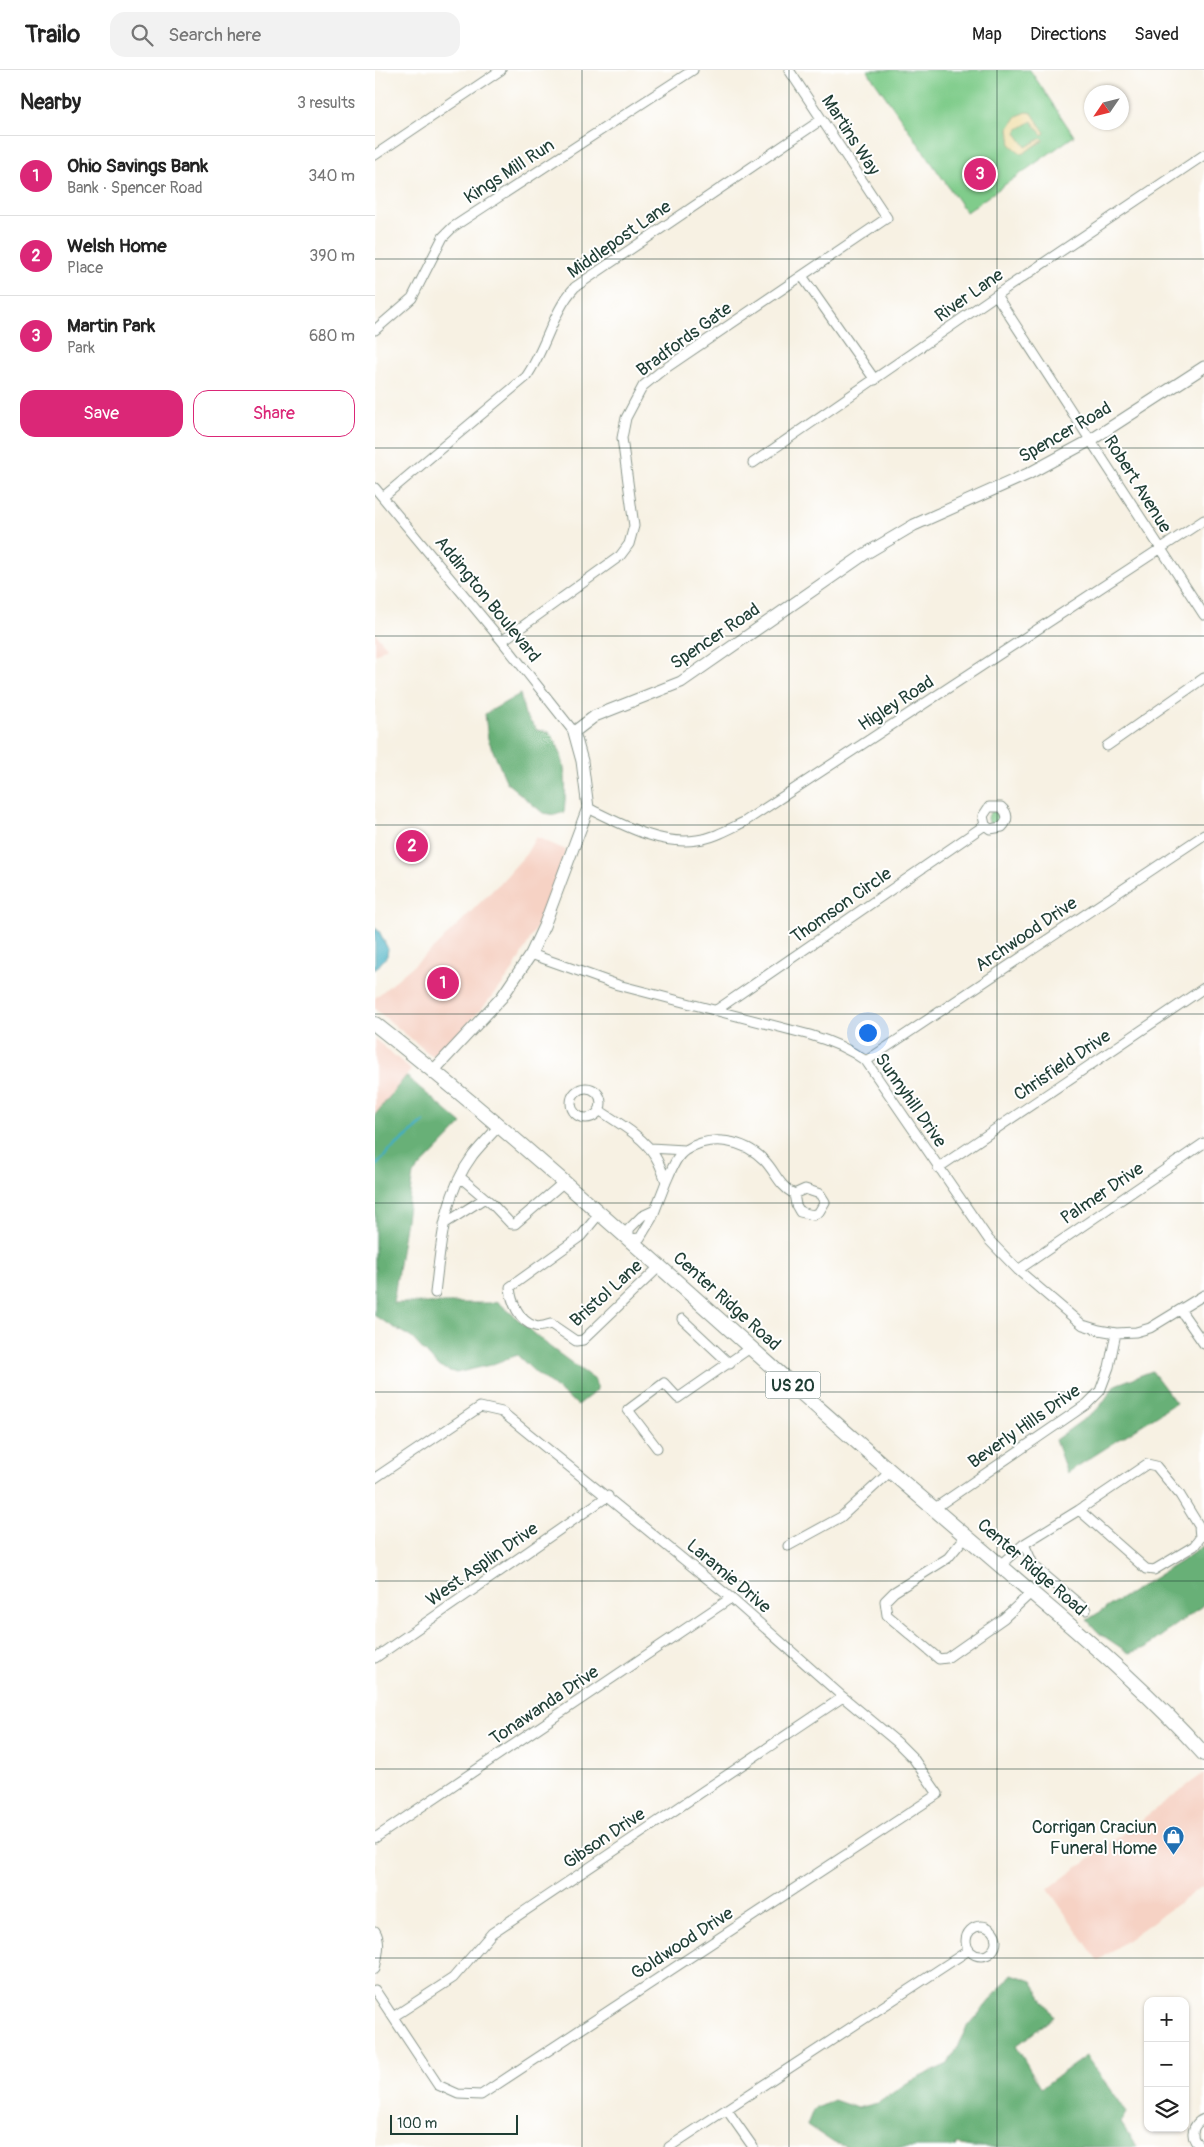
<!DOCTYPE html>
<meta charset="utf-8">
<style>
body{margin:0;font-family:Pangolin,sans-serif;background:#f2f2f2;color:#222}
.controls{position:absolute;right:15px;bottom:15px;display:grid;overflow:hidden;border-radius:10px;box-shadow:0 1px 4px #0004}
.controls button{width:45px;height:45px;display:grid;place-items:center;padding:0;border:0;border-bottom:1px solid #e0e0e0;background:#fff;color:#222;font:25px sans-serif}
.compass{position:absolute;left:709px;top:15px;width:45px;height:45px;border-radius:50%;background:#fff;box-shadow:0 1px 4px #0004;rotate:235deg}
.scale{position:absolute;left:15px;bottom:12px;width:128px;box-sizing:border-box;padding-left:5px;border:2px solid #1f3d34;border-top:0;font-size:14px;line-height:18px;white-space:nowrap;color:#1f3d34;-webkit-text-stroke:4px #fff;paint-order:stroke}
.you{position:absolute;left:492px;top:962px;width:18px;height:18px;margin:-12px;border:4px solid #fff;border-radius:50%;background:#1a73e8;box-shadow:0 0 0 8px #1a73e833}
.badge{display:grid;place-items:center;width:32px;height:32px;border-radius:50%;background:#db2777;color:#fff;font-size:16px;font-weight:700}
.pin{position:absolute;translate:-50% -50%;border:2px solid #fff;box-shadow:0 1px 5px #0006}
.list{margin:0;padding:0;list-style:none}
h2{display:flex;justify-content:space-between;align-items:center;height:65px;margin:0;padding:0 20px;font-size:21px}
h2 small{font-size:16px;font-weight:400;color:#767676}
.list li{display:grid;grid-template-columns:32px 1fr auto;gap:15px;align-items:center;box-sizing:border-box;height:80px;padding:0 20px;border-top:1px solid #e0e0e0}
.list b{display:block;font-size:19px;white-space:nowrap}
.list p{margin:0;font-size:16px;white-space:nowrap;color:#767676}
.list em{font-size:16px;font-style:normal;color:#767676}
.actions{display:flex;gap:10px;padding:15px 20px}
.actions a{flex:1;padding:11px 0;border:1px solid #db2777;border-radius:15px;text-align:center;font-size:18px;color:#db2777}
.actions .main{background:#db2777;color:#fff}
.icon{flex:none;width:28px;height:28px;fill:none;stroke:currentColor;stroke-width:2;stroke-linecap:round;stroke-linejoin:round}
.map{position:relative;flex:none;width:829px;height:2077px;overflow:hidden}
header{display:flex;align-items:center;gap:30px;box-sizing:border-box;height:70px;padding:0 25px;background:#fff;border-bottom:1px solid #e0e0e0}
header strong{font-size:24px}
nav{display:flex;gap:28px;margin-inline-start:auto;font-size:18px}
.search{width:350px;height:45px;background:#f2f2f2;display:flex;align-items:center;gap:12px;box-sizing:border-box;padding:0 18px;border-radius:15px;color:#767676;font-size:19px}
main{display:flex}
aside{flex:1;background:#fff}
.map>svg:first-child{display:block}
.built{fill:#f6d2c4}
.green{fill:#80cc8b;stroke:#508460}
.forest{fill:#68b077;stroke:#447656}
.sand{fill:#eeda9e;stroke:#868c69}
.water{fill:#42aec1;stroke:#30767a}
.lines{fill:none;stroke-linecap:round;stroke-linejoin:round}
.stream{stroke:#42aec1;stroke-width:2.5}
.street-casing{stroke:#8b978c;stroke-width:11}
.secondary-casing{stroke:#8b978c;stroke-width:13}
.primary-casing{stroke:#8b978c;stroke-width:16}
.street{stroke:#fff;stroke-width:9}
.secondary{stroke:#fff;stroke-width:11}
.primary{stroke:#fff;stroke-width:14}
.grid{fill:none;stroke:#1f3d34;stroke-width:1;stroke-opacity:0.55}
.labels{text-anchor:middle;stroke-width:4;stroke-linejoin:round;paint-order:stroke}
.shield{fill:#fff;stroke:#627771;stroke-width:1}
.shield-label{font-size:16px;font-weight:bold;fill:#1f3d34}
.street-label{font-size:18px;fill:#1f3d34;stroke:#fff}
.poi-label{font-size:18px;fill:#1f3d34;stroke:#fff;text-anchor:end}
</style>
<header>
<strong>Trailo</strong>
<div class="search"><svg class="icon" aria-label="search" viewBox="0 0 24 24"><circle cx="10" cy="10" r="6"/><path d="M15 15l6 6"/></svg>Search here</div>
<nav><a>Map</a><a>Directions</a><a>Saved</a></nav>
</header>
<main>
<aside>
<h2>Nearby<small>3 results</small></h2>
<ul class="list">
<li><span class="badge">1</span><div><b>Ohio Savings Bank</b><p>Bank · Spencer Road</p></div><em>340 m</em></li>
<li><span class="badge">2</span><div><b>Welsh Home</b><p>Place</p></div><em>390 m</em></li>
<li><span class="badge">3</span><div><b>Martin Park</b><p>Park</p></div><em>680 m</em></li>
</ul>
<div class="actions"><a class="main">Save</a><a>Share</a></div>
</aside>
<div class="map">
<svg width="829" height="2077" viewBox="0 0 829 2077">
<rect width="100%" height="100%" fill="#fff"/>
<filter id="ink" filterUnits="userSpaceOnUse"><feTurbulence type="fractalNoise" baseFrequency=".02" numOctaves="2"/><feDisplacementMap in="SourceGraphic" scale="10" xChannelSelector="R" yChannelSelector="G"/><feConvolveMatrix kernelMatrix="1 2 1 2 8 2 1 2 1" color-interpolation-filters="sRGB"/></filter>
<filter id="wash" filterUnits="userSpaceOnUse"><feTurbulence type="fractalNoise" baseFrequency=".0096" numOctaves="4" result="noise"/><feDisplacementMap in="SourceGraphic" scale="20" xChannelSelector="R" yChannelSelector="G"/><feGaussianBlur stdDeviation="1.12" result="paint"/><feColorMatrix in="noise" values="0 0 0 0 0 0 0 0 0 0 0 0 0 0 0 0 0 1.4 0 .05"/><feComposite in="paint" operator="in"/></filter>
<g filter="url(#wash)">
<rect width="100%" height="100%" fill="#f7f1e3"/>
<!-- built -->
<path class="built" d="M 0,563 L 12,577 L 0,585 Z
M 161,767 L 191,780 L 169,844 L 138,900 L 123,920 L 72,977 L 57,986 L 0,939 L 0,928 L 60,877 L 127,811 L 151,784 Z
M 0,969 L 36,1000 L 0,1045 Z
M 829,1703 L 829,1815 L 723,1891 L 673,1819 Z"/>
<!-- green -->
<path class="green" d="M 492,0 L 655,0 L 699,66 L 591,142 Z
M613 748a7 7 0 1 1 14 0a7 7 0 1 1-14 0Z"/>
<!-- forest -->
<path class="forest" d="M 145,624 L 150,645 L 162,660 L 174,662 C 192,685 192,715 189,742 L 180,745 L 168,743 L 132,713 L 113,669 L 110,644 Z
M 31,1006 L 87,1054 L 38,1104 L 18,1233 L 115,1233 L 122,1231 L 175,1277 L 220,1310 L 222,1320 L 203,1335 L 161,1303 L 142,1285 L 115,1295 L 81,1303 L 64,1297 L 37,1268 L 0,1246 L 0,1045 Z
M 777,1301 L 801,1333 L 692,1403 L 680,1370 L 724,1338 L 740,1315 Z
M 829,1475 L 829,1533 L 827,1536 L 770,1578 L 754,1583 L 724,1563 L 712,1550 L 808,1490 Z
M 637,1904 L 657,1911 L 679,1947 L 641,1976 L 666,2018 L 711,1986 L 751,2042 L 746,2053 L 762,2077 L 598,2077 L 580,2074 L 582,2077 L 474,2077 L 459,2073 L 432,2055 L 438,2040 L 459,2030 L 482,2038 L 503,2033 L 532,2013 L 573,1994 L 591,1959 Z"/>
<!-- sand -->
<path class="sand" d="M 652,42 L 657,43 L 670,63 L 667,65 L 657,51 L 642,60 L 641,63 L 651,77 L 667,68 L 669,70 L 647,84 L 636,75 L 634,58 L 642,46 Z"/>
<!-- water -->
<path class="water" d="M 0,858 L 4,861 L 13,879 L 12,886 L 0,900 Z"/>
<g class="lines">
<!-- stream -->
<path class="stream" d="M 0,1097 L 14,1081 L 49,1052"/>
</g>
</g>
<g filter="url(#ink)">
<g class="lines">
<defs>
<path id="street" d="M 0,85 L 126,0
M 427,206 L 500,310
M 621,225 L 829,545
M 0,260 L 37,228 L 68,167 L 78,157 L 318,0
M 378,393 L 621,225 L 829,85
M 0,418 L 127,571 L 199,662
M 8,427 L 151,307 C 171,279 177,242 200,217 L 446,50
M 127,571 L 245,486 L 254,474 L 259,456 L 247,368 L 251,348 L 268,316 L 285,302 L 512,148 L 414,0
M 732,676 L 829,608
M 213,738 C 246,754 285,776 322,770 C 339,768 354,759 369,752 L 829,450
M 156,884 L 243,915 L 435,965 C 456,971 473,978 491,991 L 614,1170 L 643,1200 L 698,1247 L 708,1255 L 724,1260 L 741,1263 L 761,1262 L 775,1258 L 829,1225
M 340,941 L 610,755 L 615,759 L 627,757 C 634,750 633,743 626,737 L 614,737 L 608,746 L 610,755
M 491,991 L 829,765
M196 1033a15 15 0 1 1 30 0a15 15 0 1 1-30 0Z
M 224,1040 C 243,1053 268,1066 280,1086 C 285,1094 288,1103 291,1112 L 277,1148 L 265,1168 L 254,1169 L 254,1159 L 267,1146 L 280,1140
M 275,1078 L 310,1080
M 563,1098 L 829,918
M 85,1107 L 117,1134 L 136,1154 L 140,1154 L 189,1112
M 291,1112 C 296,1101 301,1086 311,1080 C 336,1064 369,1070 389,1090 C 400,1101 404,1116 419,1124
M 430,1119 L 445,1124 L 450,1132 L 444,1142 L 438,1145 L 425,1142 L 421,1135 L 419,1124 Z
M 225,1143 L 206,1166 L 135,1217 C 136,1231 144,1252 160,1256 C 164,1258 171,1255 176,1254 L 201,1271 L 208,1270 L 285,1196
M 69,1154 L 110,1128
M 643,1200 L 829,1073
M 60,1223 C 66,1175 68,1125 98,1085 C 106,1075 115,1066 124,1056
M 806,1241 L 829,1274
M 307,1249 L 355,1294
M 282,1378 L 253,1340 L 289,1313 L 303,1328 L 375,1278
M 772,1394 L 781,1396 L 805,1425 L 824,1456 L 825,1468 L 819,1476 L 779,1500 L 771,1499 L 704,1440 Z
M 0,1408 L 105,1337 L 127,1342 L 356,1528 L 468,1627 L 522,1672 L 538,1688 L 563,1724 L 106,2025 L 83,2024 L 63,2015 L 0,1920
M 560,1438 L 712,1334 L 725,1321 L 734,1297 L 741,1263
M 591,1466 L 573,1488 L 519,1522 L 510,1531 L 512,1545 L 564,1589 L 572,1588 L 629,1548 L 657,1522
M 649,1474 L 659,1496 L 711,1540
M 413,1476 L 466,1447 L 516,1401
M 625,1495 L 649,1474 L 704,1440
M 0,1588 L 233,1426
M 0,1768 L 356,1528
M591 1871a15 15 0 1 1 30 0a15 15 0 1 1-30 0Z
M 0,1861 C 7,1872 2,1887 0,1899
M 18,1947 L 78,1908 L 117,1863 L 468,1627
M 352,2040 L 378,2077
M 294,2077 L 594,1880
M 828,2077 C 813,2071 816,2054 829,2049"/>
<path id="secondary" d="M 59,1000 L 127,927 L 156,884 L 169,856 L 213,738 L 207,691 L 199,662 L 220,646 L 306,612 L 490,484 L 539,455 L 653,404 L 716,370 L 829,297"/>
<path id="primary" d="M 0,954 C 167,1086 322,1232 482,1372 C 542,1425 603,1476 663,1528 C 721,1577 778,1627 829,1684"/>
</defs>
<!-- street casing -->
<use href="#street" class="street-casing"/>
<!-- secondary casing -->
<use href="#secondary" class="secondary-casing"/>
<!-- primary casing -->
<use href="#primary" class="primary-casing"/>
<!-- street -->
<use href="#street" class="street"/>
<!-- secondary -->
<use href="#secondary" class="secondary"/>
<!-- primary -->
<use href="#primary" class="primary"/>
</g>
</g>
<!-- grid -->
<path class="grid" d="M 207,0 L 207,2077M 414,0 L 414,2077M 622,0 L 622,2077M 0,189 L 829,189M 0,378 L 829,378M 0,566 L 829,566M 0,755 L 829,755M 0,944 L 829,944M 0,1133 L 829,1133M 0,1322 L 829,1322M 0,1511 L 829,1511M 0,1699 L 829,1699M 0,1888 L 829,1888"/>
<!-- icons -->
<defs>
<symbol id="shop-pin" viewBox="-11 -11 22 30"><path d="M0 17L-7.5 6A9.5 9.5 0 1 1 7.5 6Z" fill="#1f6fb2" stroke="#fff"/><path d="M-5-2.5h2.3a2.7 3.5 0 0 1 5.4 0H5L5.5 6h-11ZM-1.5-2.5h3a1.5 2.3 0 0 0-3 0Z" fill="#fff"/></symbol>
</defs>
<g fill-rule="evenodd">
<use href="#shop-pin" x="786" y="1754" width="25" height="34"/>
</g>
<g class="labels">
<!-- shield labels -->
<rect class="shield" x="390.5" y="1301.5" width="55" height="27" rx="4"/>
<g class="shield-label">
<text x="418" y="1321">US 20</text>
</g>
<!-- street labels -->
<g class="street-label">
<text transform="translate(476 65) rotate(57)" y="6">Martins Way</text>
<text transform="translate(134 101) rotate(-33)" y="6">Kings Mill Run</text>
<text transform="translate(244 169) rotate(-35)" y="6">Middlepost Lane</text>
<text transform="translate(594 225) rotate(-35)" y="6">River Lane</text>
<text transform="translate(309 269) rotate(-36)" y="6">Bradfords Gate</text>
<text transform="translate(690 362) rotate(-30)" y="6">Spencer Road</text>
<text transform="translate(763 414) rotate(58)" y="6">Robert Avenue</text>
<text transform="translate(113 529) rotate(51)" y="6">Addington Boulevard</text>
<text transform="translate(340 566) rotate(-34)" y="6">Spencer Road</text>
<text transform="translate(521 633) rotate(-33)" y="6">Higley Road</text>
<text transform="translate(466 835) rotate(-35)" y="6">Thomson Circle</text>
<text transform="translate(651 864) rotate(-34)" y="6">Archwood Drive</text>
<text transform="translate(687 995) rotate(-34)" y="6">Chrisfield Drive</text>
<text transform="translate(536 1030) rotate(55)" y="6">Sunnyhill Drive</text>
<text transform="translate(727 1123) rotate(-34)" y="6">Palmer Drive</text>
<text transform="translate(231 1223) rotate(-42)" y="6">Bristol Lane</text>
<text transform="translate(352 1231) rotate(42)" y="6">Center Ridge Road</text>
<text transform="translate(649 1356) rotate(-35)" y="6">Beverly Hills Drive</text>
<text transform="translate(107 1494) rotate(-35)" y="6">West Asplin Drive</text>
<text transform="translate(657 1497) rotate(41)" y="6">Center Ridge Road</text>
<text transform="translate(354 1506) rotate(40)" y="6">Laramie Drive</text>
<text transform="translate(169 1635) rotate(-34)" y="6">Tonawanda Drive</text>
<text transform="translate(229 1768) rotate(-34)" y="6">Gibson Drive</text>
<text transform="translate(307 1873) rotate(-33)" y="6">Goldwood Drive</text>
</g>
<!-- poi labels -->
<g class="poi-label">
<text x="782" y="1763">Corrigan Craciun<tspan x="782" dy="21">Funeral Home</tspan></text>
</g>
</g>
</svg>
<div class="controls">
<button>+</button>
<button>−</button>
<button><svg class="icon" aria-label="layers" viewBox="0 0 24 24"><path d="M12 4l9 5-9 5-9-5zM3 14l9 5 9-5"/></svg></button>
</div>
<svg class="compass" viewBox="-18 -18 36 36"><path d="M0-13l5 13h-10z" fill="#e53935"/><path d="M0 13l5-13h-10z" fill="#767676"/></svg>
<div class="scale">100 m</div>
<div class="you"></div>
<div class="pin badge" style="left:68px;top:913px">1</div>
<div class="pin badge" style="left:37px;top:776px">2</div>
<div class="pin badge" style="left:605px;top:104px">3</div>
</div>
</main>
